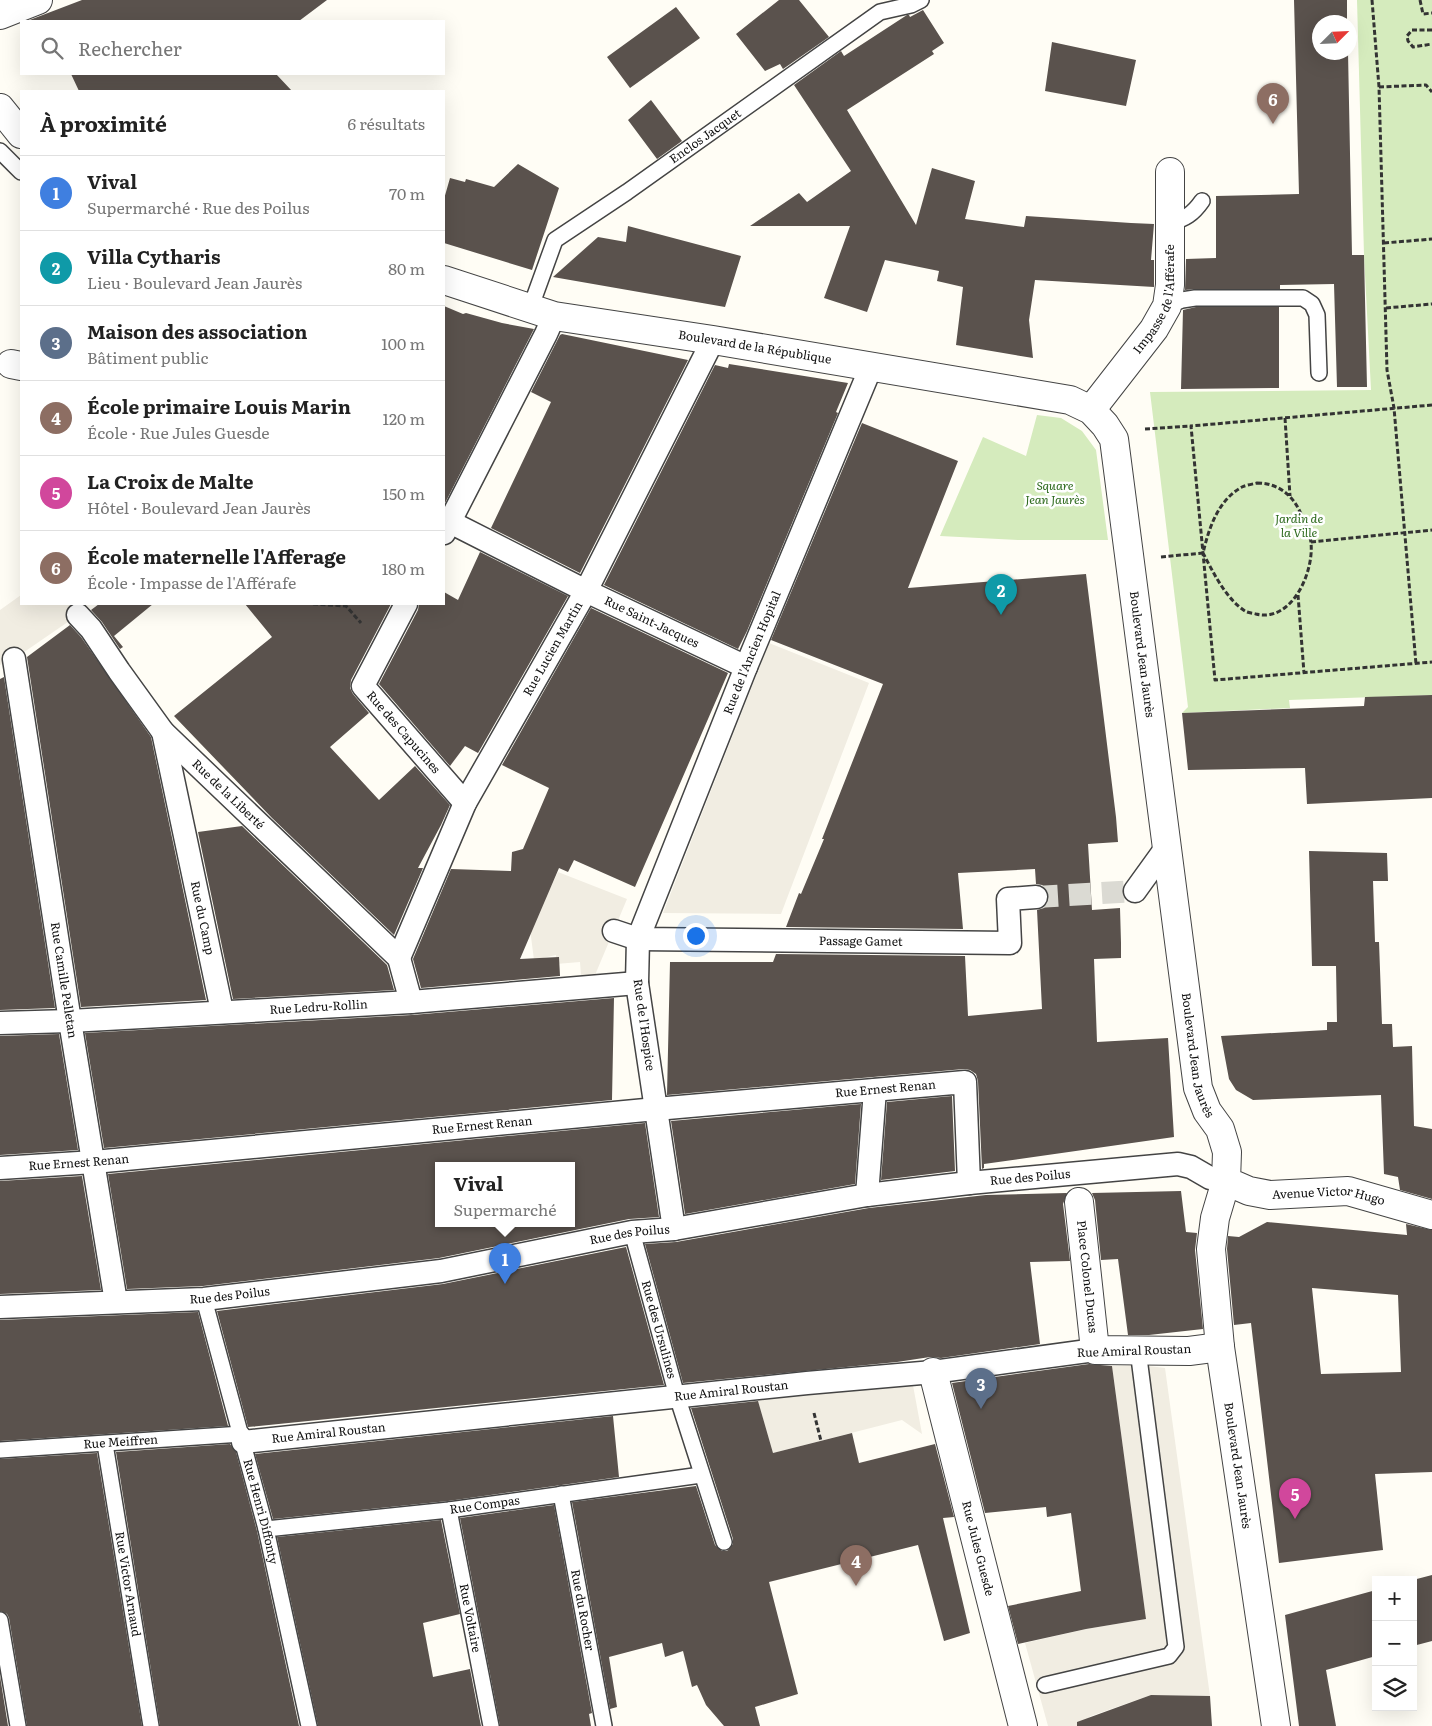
<!DOCTYPE html>
<html lang="fr">
<meta charset="utf-8">
<style>
body{margin:0;font-family:Literata,serif;background:#f2f2f2;color:#222}
.controls{position:absolute;right:15px;bottom:15px;display:grid;overflow:hidden;border-radius:0px;box-shadow:0 5px 20px #0002}
.controls button{width:45px;height:45px;display:grid;place-items:center;padding:0;border:0;border-bottom:1px solid #e0e0e0;background:#fff;color:#222;font:25px sans-serif}
.compass{position:absolute;left:1312px;top:15px;width:45px;height:45px;border-radius:50%;background:#fff;box-shadow:0 5px 20px #0002;rotate:66deg}
.you{position:absolute;left:695px;top:935px;width:18px;height:18px;margin:-12px;border:4px solid #fff;border-radius:50%;background:#1a73e8;box-shadow:0 0 0 8px #1a73e833}
.badge{display:grid;place-items:center;width:32px;height:32px;border-radius:50%;background:#db2777;color:#fff;font-size:16px;font-weight:700}
.pin{position:absolute;translate:-50% -41px;filter:drop-shadow(0 1px 2px #0008)}
.pin::after{content:'';position:absolute;top:26px;width:18px;height:15px;background:inherit;clip-path:polygon(0 0,100% 0,50% 100%)}
.popup{position:absolute;left:435px;top:1162px;width:140px;height:65px;box-sizing:border-box;display:grid;place-content:center;border-radius:0px;background:#fff;filter:drop-shadow(0 1px 4px #0005);font-size:16px;white-space:nowrap;color:#767676}
.popup b{font-size:19px;color:#222}
.popup::after{content:'';position:absolute;left:50%;top:100%;margin-left:-10px;border:10px solid transparent;border-top-color:#fff}
.list{margin:0;padding:0;list-style:none}
h2{display:flex;justify-content:space-between;align-items:center;height:65px;margin:0;padding:0 20px;font-size:21px}
h2 small{font-size:16px;font-weight:400;color:#767676}
.list li{display:grid;grid-template-columns:32px 1fr auto;gap:15px;align-items:center;box-sizing:border-box;height:75px;padding:0 20px;border-top:1px solid #e0e0e0}
.list b{display:block;font-size:19px;white-space:nowrap}
.list p{margin:0;font-size:16px;white-space:nowrap;color:#767676}
.list em{font-size:16px;font-style:normal;color:#767676}
.icon{flex:none;width:28px;height:28px;fill:none;stroke:currentColor;stroke-width:2;stroke-linecap:round;stroke-linejoin:round}
.map{position:relative;flex:none;width:1432px;height:1726px;overflow:hidden}
.search{position:absolute;background:#fff;box-shadow:0 5px 20px #0002;left:20px;top:20px;width:425px;height:55px;display:flex;align-items:center;gap:12px;box-sizing:border-box;padding:0 18px;border-radius:0px;color:#767676;font-size:19px}
.panel{position:absolute;background:#fff;box-shadow:0 5px 20px #0002;left:20px;top:90px;width:425px;height:515px;border-radius:0px}
.map>svg:first-child{display:block}
.green{fill:#d5ebbd}
.plaza{fill:#f1ede2}
.building{fill:#5a524d;fill-rule:evenodd}
.lines{fill:none;stroke-linecap:round;stroke-linejoin:round}
.pedestrian-tunnel{stroke:#dbdad3;stroke-width:22;stroke-dasharray:22 11;stroke-linecap:butt}
.service-casing{stroke:#444;stroke-width:18}
.pedestrian-casing{stroke:#444;stroke-width:25}
.minor-casing{stroke:#444;stroke-width:30}
.tertiary-casing{stroke:#444;stroke-width:30}
.path{stroke:#333;stroke-width:3;stroke-dasharray:5 2.5;stroke-linecap:butt}
.service{stroke:#fff;stroke-width:15}
.pedestrian{stroke:#fff;stroke-width:22}
.minor{stroke:#fff;stroke-width:28}
.tertiary{stroke:#fff;stroke-width:28}
.labels{text-anchor:middle;stroke-width:5;stroke-linejoin:round;paint-order:stroke}
.street-label{font-size:12px;fill:#111;stroke:#fff}
.park-label{font-size:12px;font-style:italic;fill:#2f6b1f;stroke:#fff}
</style>
<div class="map">
<svg width="1432" height="1726" viewBox="0 0 1432 1726">
<rect width="100%" height="100%" fill="#fffdf5"/>
<!-- green -->
<path class="green" d="M 1357,0 L 1432,0 L 1432,695 L 1289,700 L 1290,708 L 1182,713 L 1188,707 L 1150,392 L 1371,390 L 1364,255 Z
M 1037,415 L 1061,418 L 1082,431 L 1096,450 L 1108,540 L 1018,540 L 940,536 L 983,437 L 1026,456 Z"/>
<!-- plaza -->
<path class="plaza" d="M 21,595 L 21,604 L 71,604 L 78,615 L 14,659 L 0,665 L 0,610 Z
M 769,643 L 869,683 L 781,914 L 663,913 Z
M 558,872 L 627,899 L 595,975 L 581,975 L 580,962 L 556,964 L 556,955 L 534,960 L 530,929 Z
M 1140,1365 L 1165,1368 L 1210,1696 L 1151,1695 L 1091,1716 L 1077,1726 L 1048,1726 L 1025,1643 L 1086,1629 L 1146,1619 L 1112,1366 Z
M 912,1380 L 922,1434 L 902,1420 L 773,1453 L 757,1398 Z"/>
<!-- building -->
<path class="building" d="M 82,0 L 327,0 L 299,21 L 27,21 Z
M 779,0 L 799,0 L 829,37 L 783,69 L 780,64 L 765,71 L 736,34 Z
M 1294,0 L 1347,0 L 1347,22 L 1320,22 L 1320,52 L 1348,52 L 1352,255 L 1364,255 L 1367,387 L 1337,387 L 1334,284 L 1280,285 L 1280,289 L 1195,289 L 1185,290 L 1186,259 L 1216,258 L 1216,196 L 1299,194 Z
M 676,7 L 700,38 L 630,88 L 607,57 Z
M 923,10 L 944,43 L 932,51 L 934,54 L 847,110 L 916,225 L 932,168 L 975,181 L 965,219 L 1024,227 L 1026,216 L 1131,223 L 1154,224 L 1151,260 L 1154,260 L 1154,287 L 1035,280 L 1029,320 L 1033,358 L 956,345 L 963,287 L 937,281 L 939,271 L 885,260 L 867,312 L 824,298 L 850,226 L 750,226 L 799,193 L 807,202 L 851,171 L 794,85 L 841,51 L 844,56 L 907,15 L 909,15 L 910,17 Z
M 1052,42 L 1136,60 L 1126,106 L 1045,91 Z
M 71,74 L 276,74 L 292,91 L 79,91 Z
M 651,100 L 682,141 L 657,159 L 628,120 Z
M 518,164 L 559,188 L 532,270 L 444,243 L 444,199 L 450,178 L 465,182 L 466,179 L 494,187 Z
M 628,226 L 741,256 L 725,307 L 553,277 L 598,237 L 626,242 Z
M 444,306 L 463,314 L 466,313 L 502,323 L 534,329 L 444,505 Z
M 1196,307 L 1279,307 L 1279,388 L 1181,389 L 1183,310 Z
M 562,334 L 688,360 L 580,573 L 491,528 L 551,402 L 531,392 L 560,335 Z
M 729,364 L 848,383 L 836,412 L 838,413 L 747,631 L 738,649 L 604,585 L 715,365 L 728,368 Z
M 862,423 L 958,461 L 908,588 L 1086,574 L 1116,817 L 1118,842 L 1088,844 L 1092,910 L 1120,908 L 1121,943 L 1121,958 L 1094,959 L 1097,1042 L 1168,1038 L 1174,1137 L 984,1164 L 984,1168 L 982,1169 L 978,1081 L 976,1074 L 970,1070 L 964,1069 L 667,1095 L 670,962 L 773,962 L 776,954 L 965,956 L 968,1016 L 1042,1009 L 1037,910 L 1044,908 L 1048,902 L 1049,897 L 1047,889 L 1042,885 L 1036,884 L 1035,869 L 958,873 L 963,929 L 786,927 L 799,893 L 801,894 L 824,839 L 822,839 L 883,684 L 771,640 Z
M 480,552 L 568,596 L 478,753 L 465,746 L 450,766 L 379,684 L 418,610 L 419,604 L 444,604 L 444,592 L 458,600 Z
M 99,604 L 153,604 L 114,636 L 123,647 L 120,649 L 102,622 L 91,610 Z
M 245,604 L 391,604 L 351,680 L 350,688 L 353,694 L 369,713 L 330,747 L 379,800 L 415,766 L 450,805 L 441,825 L 418,868 L 423,868 L 394,935 L 272,818 L 174,716 L 272,637 Z
M 591,608 L 728,673 L 635,887 L 574,860 L 568,872 L 559,868 L 520,959 L 559,957 L 560,976 L 421,988 L 413,959 L 451,869 L 511,871 L 512,852 L 523,849 L 549,788 L 502,765 Z
M 70,625 L 81,637 L 151,737 L 206,1000 L 81,1007 L 27,657 Z
M 4,677 L 55,1008 L 0,1010 L 0,679 Z
M 1432,695 L 1432,798 L 1307,804 L 1305,768 L 1188,770 L 1182,713 L 1364,706 L 1365,697 Z
M 242,826 L 387,965 L 394,990 L 233,999 L 198,832 Z
M 1309,851 L 1387,853 L 1388,881 L 1373,881 L 1375,942 L 1379,942 L 1382,1024 L 1392,1024 L 1393,1047 L 1412,1046 L 1414,1126 L 1432,1129 L 1432,1199 L 1400,1190 L 1398,1177 L 1384,1174 L 1381,1095 L 1253,1100 L 1236,1090 L 1229,1079 L 1221,1036 L 1327,1030 L 1327,1022 L 1337,1022 L 1336,966 L 1312,966 Z
M 614,998 L 612,1100 L 104,1148 L 85,1033 L 412,1015 Z
M 59,1034 L 78,1150 L 0,1155 L 0,1036 Z
M 952,1096 L 955,1171 L 881,1180 L 887,1102 Z
M 861,1104 L 855,1184 L 685,1214 L 671,1121 Z
M 645,1123 L 659,1217 L 629,1219 L 439,1258 L 203,1286 L 127,1289 L 108,1174 ZM 439,1165 L 571,1165 L 571,1223 L 439,1223 Z
M 82,1176 L 101,1290 L 0,1294 L 0,1181 Z
M 1181,1191 L 1186,1232 L 1197,1233 L 1195,1250 L 1203,1329 L 1149,1335 L 1128,1335 L 1118,1259 L 1101,1260 L 1095,1200 L 1092,1193 Z
M 1067,1193 L 1063,1204 L 1070,1261 L 1030,1262 L 1040,1344 L 941,1358 L 930,1357 L 897,1362 L 683,1383 L 645,1244 L 676,1242 L 869,1208 L 986,1195 Z
M 1267,1222 L 1407,1235 L 1406,1224 L 1432,1230 L 1432,1472 L 1375,1474 L 1383,1550 L 1279,1563 L 1251,1323 L 1234,1325 L 1227,1249 L 1228,1236 L 1239,1237 ZM 1312,1288 L 1398,1295 L 1401,1372 L 1321,1374 Z
M 626,1247 L 664,1385 L 248,1427 L 217,1311 L 443,1284 Z
M 198,1312 L 228,1426 L 0,1441 L 0,1320 Z
M 1089,1364 L 1112,1366 L 1146,1619 L 1086,1629 L 1018,1644 L 1008,1606 L 1081,1591 L 1071,1513 L 1047,1517 L 1046,1507 L 985,1513 L 952,1383 Z
M 758,1401 L 773,1453 L 852,1433 L 859,1463 L 935,1444 L 954,1517 L 943,1518 L 970,1633 L 944,1641 L 918,1545 L 769,1582 L 798,1694 L 755,1707 L 760,1726 L 724,1726 L 706,1705 L 697,1685 L 692,1687 L 683,1651 L 665,1657 L 662,1643 L 609,1657 L 617,1707 L 610,1709 L 572,1502 L 696,1486 L 715,1545 L 722,1551 L 727,1551 L 733,1544 L 733,1539 L 691,1408 Z
M 613,1416 L 619,1477 L 448,1501 L 273,1519 L 255,1454 Z
M 230,1444 L 236,1452 L 257,1531 L 299,1726 L 160,1726 L 116,1452 Z
M 97,1453 L 142,1726 L 27,1726 L 9,1618 L 7,1614 L 0,1611 L 0,1459 Z
M 554,1505 L 592,1713 L 589,1714 L 591,1726 L 500,1726 L 460,1518 Z
M 441,1520 L 460,1614 L 423,1623 L 433,1677 L 470,1669 L 481,1726 L 318,1726 L 277,1537 Z
M 1432,1575 L 1432,1641 L 1413,1646 L 1413,1580 Z
M 1376,1590 L 1376,1656 L 1326,1670 L 1336,1726 L 1299,1726 L 1285,1615 Z
M 0,1676 L 8,1726 L 0,1726 Z
M 1151,1695 L 1210,1696 L 1212,1726 L 1077,1726 L 1077,1722 Z"/>
<g class="lines">
<!-- pedestrian-tunnel -->
<path class="pedestrian-tunnel" d="M 1036,897 L 1135,891"/>
<defs>
<g id="service">
<path d="M 0,151 L 21,172"/>
<path d="M 1170,223 C 1185,219 1193,214 1202,201"/>
<path d="M 1167,306 L 1182,300 L 1195,298 L 1303,298 L 1312,304 L 1317,315 L 1319,373"/>
<path id="s1" d="M 530,309 L 555,240 L 627,192 L 880,12 L 911,5 L 921,0"/>
<path id="s2" d="M 632,1232 L 677,1396 L 724,1542"/>
<path id="s3" d="M 204,1299 L 266,1529 L 309,1726"/>
<path id="s4" d="M 105,1444 L 151,1726"/>
<path id="s5" d="M 0,1450 L 242,1434"/>
<path id="s6" d="M 561,1494 L 604,1726"/>
<path id="s7" d="M 449,1510 L 491,1726"/>
<path id="s8" d="M 266,1529 L 449,1510 L 701,1475"/>
<path d="M 0,1620 L 18,1726"/>
<path d="M 1045,1685 L 1169,1656 L 1176,1647 L 1138,1350"/>
</g>
<g id="pedestrian">
<path id="s9" d="M 450,522 L 586,591 L 746,667"/>
<path d="M 444,533 L 546,334 L 554,316"/>
<path id="s10" d="M 406,604 L 363,686 L 465,803"/>
<path id="s11" d="M 78,615 L 91,629 L 119,671 L 163,732 L 399,958"/>
<path id="s12" d="M 14,659 L 70,1021 L 116,1302"/>
<path id="s13" d="M 163,732 L 222,1011"/>
<path d="M 1135,891 L 1166,848"/>
<path id="s14" d="M 614,931 L 638,939 L 1010,943 L 1008,899 L 1036,897"/>
<path id="s15" d="M 399,958 L 465,803 L 586,591 L 713,340"/>
<path d="M 399,958 L 411,1002"/>
<path id="s16" d="M 0,1023 L 70,1021 L 411,1002 L 637,983"/>
<path id="s17" d="M 0,1168 L 94,1162 L 656,1109 L 965,1082 L 969,1183"/>
<path d="M 867,1195 L 875,1090"/>
<path id="s18" d="M 674,1229 L 637,983 L 638,939 L 746,667 L 871,367"/>
<path id="s19" d="M 0,1307 L 204,1299 L 441,1271 L 632,1232 L 674,1229 L 867,1195 L 969,1183 L 1178,1164 L 1191,1167 L 1210,1178 L 1226,1181"/>
<path id="s20" d="M 243,1442 L 807,1383 L 933,1372 L 1095,1350"/>
</g>
<g id="minor">
<path d="M 11,364 L 21,366"/>
<path id="s21" d="M 1091,410 L 1154,329 L 1167,306 L 1170,285 L 1170,172"/>
<path id="s22" d="M 1226,1181 L 1215,1218 L 1211,1249 L 1220,1347 L 1276,1726"/>
<path id="s23" d="M 1079,1202 L 1095,1350 L 1189,1351 L 1220,1347"/>
<path id="s24" d="M 933,1372 L 1023,1726"/>
</g>
<g id="tertiary">
<path d="M 0,15 L 38,0"/>
<path d="M 0,108 L 21,134"/>
<path id="s25" d="M 444,280 L 554,316 L 713,340 L 1070,400 L 1091,410 L 1105,425 L 1114,439 L 1198,1088 L 1207,1111 L 1220,1129 L 1227,1152 L 1226,1181 L 1249,1191 L 1270,1195 L 1348,1191 L 1432,1215"/>
</g>
</defs>
<!-- service casing -->
<use href="#service" class="service-casing"/>
<!-- pedestrian casing -->
<use href="#pedestrian" class="pedestrian-casing"/>
<!-- minor casing -->
<use href="#minor" class="minor-casing"/>
<!-- tertiary casing -->
<use href="#tertiary" class="tertiary-casing"/>
<!-- path -->
<path class="path" d="M 1372,0 L 1379,87 L 1387,370 L 1394,408 L 1416,664
M 1420,0 L 1423,14 L 1432,13
M 1432,30 L 1412,30 L 1407,36 L 1408,41 L 1413,47 L 1432,44
M 1379,87 L 1426,85 L 1432,92
M 1384,243 L 1432,239
M 1386,308 L 1432,304
M 1432,405 L 1191,426 L 1215,680 L 1432,662
M 1285,418 L 1290,496
M 1145,429 L 1191,426
M 1257,483 C 1278,483 1293,495 1301,514 C 1305,522 1310,533 1311,543 C 1314,572 1292,623 1256,614 C 1253,613 1248,613 1245,611 C 1226,599 1213,572 1203,553 C 1209,528 1218,500 1242,487 C 1246,485 1253,484 1257,483 Z
M 1311,542 L 1432,530
M 1161,557 L 1203,553
M 1298,595 L 1304,673
M 313,604 L 346,606 L 361,623
M 814,1413 L 821,1441"/>
<!-- service -->
<use href="#service" class="service"/>
<!-- pedestrian -->
<use href="#pedestrian" class="pedestrian"/>
<!-- minor -->
<use href="#minor" class="minor"/>
<!-- tertiary -->
<use href="#tertiary" class="tertiary"/>
</g>
<g class="labels">
<!-- street labels -->
<g class="street-label">
<text dy="4" stroke="none"><textPath href="#s1" startOffset="256">Enclos Jacquet</textPath></text>
<text dy="4" stroke="none"><textPath href="#s21" startOffset="132">Impasse de l'Afférafe</textPath></text>
<text dy="4" stroke="none"><textPath href="#s25" startOffset="319">Boulevard de la République</textPath></text>
<text dy="4" stroke="none"><textPath href="#s9" startOffset="225">Rue Saint-Jacques</textPath></text>
<text dy="4" stroke="none"><textPath href="#s15" startOffset="346">Rue Lucien Martin</textPath></text>
<text dy="4" stroke="none"><textPath href="#s18" startOffset="601">Rue de l'Ancien Hopital</textPath></text>
<text dy="4" stroke="none"><textPath href="#s25" startOffset="916">Boulevard Jean Jaurès</textPath></text>
<text dy="4" stroke="none"><textPath href="#s10" startOffset="154">Rue des Capucines</textPath></text>
<text dy="4" stroke="none"><textPath href="#s11" startOffset="235">Rue de la Liberté</textPath></text>
<text dy="4" stroke="none"><textPath href="#s13" startOffset="190">Rue du Camp</textPath></text>
<text dy="4" stroke="none"><textPath href="#s14" startOffset="248">Passage Gamet</textPath></text>
<text dy="4" stroke="none"><textPath href="#s12" startOffset="325">Rue Camille Pelletan</textPath></text>
<text dy="4" stroke="none"><textPath href="#s16" startOffset="319">Rue Ledru-Rollin</textPath></text>
<text transform="translate(644 1025) rotate(82)" y="4">Rue de l'Hospice</text>
<text dy="4" stroke="none"><textPath href="#s25" startOffset="1321">Boulevard Jean Jaurès</textPath></text>
<text dy="4" stroke="none"><textPath href="#s17" startOffset="889">Rue Ernest Renan</textPath></text>
<text dy="4" stroke="none"><textPath href="#s17" startOffset="484">Rue Ernest Renan</textPath></text>
<text dy="4" stroke="none"><textPath href="#s17" startOffset="79">Rue Ernest Renan</textPath></text>
<text dy="4" stroke="none"><textPath href="#s19" startOffset="1040">Rue des Poilus</textPath></text>
<text dy="4" stroke="none"><textPath href="#s25" startOffset="1559">Avenue Victor Hugo</textPath></text>
<text dy="4" stroke="none"><textPath href="#s19" startOffset="635">Rue des Poilus</textPath></text>
<text dy="4" stroke="none"><textPath href="#s23" startOffset="75">Place Colonel Ducas</textPath></text>
<text dy="4" stroke="none"><textPath href="#s19" startOffset="230">Rue des Poilus</textPath></text>
<text dy="4" stroke="none"><textPath href="#s2" startOffset="101">Rue des Ursulines</textPath></text>
<text transform="translate(1134 1351) rotate(-2)" y="4">Rue Amiral Roustan</text>
<text dy="4" stroke="none"><textPath href="#s20" startOffset="491">Rue Amiral Roustan</textPath></text>
<text dy="4" stroke="none"><textPath href="#s20" startOffset="86">Rue Amiral Roustan</textPath></text>
<text dy="4" stroke="none"><textPath href="#s5" startOffset="121">Rue Meiffren</textPath></text>
<text dy="4" stroke="none"><textPath href="#s22" startOffset="288">Boulevard Jean Jaurès</textPath></text>
<text dy="4" stroke="none"><textPath href="#s8" startOffset="220">Rue Compas</textPath></text>
<text dy="4" stroke="none"><textPath href="#s3" startOffset="220">Rue Henri Diffonty</textPath></text>
<text dy="4" stroke="none"><textPath href="#s24" startOffset="182">Rue Jules Guesde</textPath></text>
<text dy="4" stroke="none"><textPath href="#s4" startOffset="142">Rue Victor Arnaud</textPath></text>
<text dy="4" stroke="none"><textPath href="#s6" startOffset="118">Rue du Rocher</textPath></text>
<text dy="4" stroke="none"><textPath href="#s7" startOffset="110">Rue Voltaire</textPath></text>
</g>
<!-- park labels -->
<g class="park-label">
<text x="1055" y="490">Square<tspan x="1055" dy="14">Jean Jaurès</tspan></text>
<text x="1299" y="523">Jardin de<tspan x="1299" dy="14">la Ville</tspan></text>
</g>
</g>
</svg>
<div class="controls">
<button>+</button>
<button>−</button>
<button><svg class="icon" aria-label="layers" viewBox="0 0 24 24"><path d="M12 4l9 5-9 5-9-5zM3 14l9 5 9-5"/></svg></button>
</div>
<svg class="compass" viewBox="-18 -18 36 36"><path d="M0-13l5 13h-10z" fill="#e53935"/><path d="M0 13l5-13h-10z" fill="#767676"/></svg>
<div class="you"></div>
<div class="pin badge" style="left:505px;top:1284px;background:#3f7fe0">1</div>
<div class="popup"><b>Vival</b>Supermarché</div>
<div class="pin badge" style="left:1001px;top:615px;background:#0f9aa8">2</div>
<div class="pin badge" style="left:981px;top:1409px;background:#5c6f8a">3</div>
<div class="pin badge" style="left:856px;top:1586px;background:#8d6e63">4</div>
<div class="pin badge" style="left:1295px;top:1519px;background:#d1479c">5</div>
<div class="pin badge" style="left:1273px;top:124px;background:#8d6e63">6</div>
<div class="search"><svg class="icon" aria-label="search" viewBox="0 0 24 24"><circle cx="10" cy="10" r="6"/><path d="M15 15l6 6"/></svg>Rechercher</div>
<section class="panel">
<h2>À proximité<small>6 résultats</small></h2>
<ul class="list">
<li><span class="badge" style="background:#3f7fe0">1</span><div><b>Vival</b><p>Supermarché · Rue des Poilus</p></div><em>70 m</em></li>
<li><span class="badge" style="background:#0f9aa8">2</span><div><b>Villa Cytharis</b><p>Lieu · Boulevard Jean Jaurès</p></div><em>80 m</em></li>
<li><span class="badge" style="background:#5c6f8a">3</span><div><b>Maison des association</b><p>Bâtiment public</p></div><em>100 m</em></li>
<li><span class="badge" style="background:#8d6e63">4</span><div><b>École primaire Louis Marin</b><p>École · Rue Jules Guesde</p></div><em>120 m</em></li>
<li><span class="badge" style="background:#d1479c">5</span><div><b>La Croix de Malte</b><p>Hôtel · Boulevard Jean Jaurès</p></div><em>150 m</em></li>
<li><span class="badge" style="background:#8d6e63">6</span><div><b>École maternelle l'Afferage</b><p>École · Impasse de l'Afférafe</p></div><em>180 m</em></li>
</ul>
</section>
</div>
